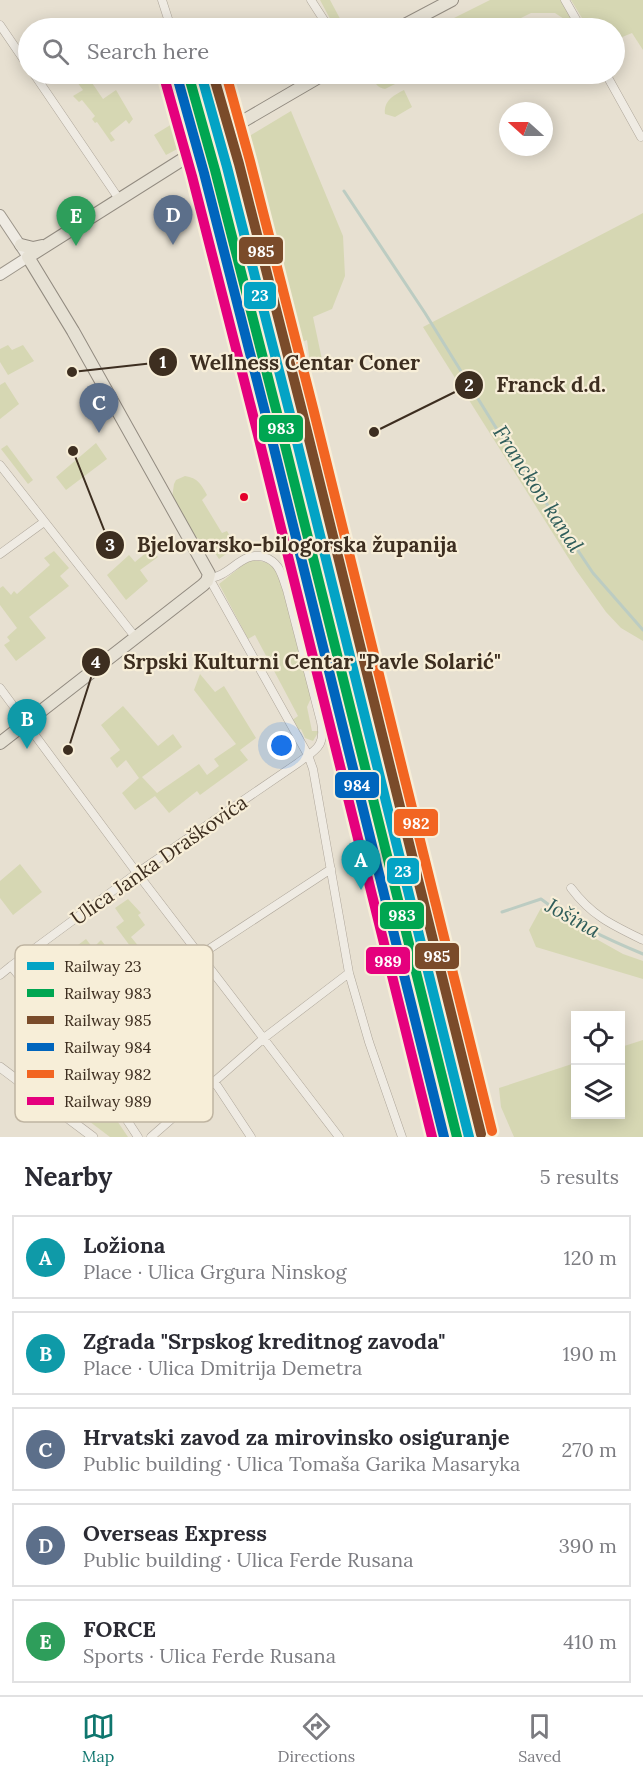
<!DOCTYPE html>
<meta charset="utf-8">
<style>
body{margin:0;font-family:Lora,serif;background:#f7f7f7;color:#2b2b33}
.controls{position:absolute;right:18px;bottom:18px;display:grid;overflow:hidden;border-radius:0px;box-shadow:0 3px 15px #0003}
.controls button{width:54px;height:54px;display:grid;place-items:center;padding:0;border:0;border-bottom:2px solid #e1e1e2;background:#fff;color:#2b2b33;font:30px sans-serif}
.compass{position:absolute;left:499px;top:102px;width:54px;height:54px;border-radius:50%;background:#fff;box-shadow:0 3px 15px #0003;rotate:291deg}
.you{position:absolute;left:282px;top:746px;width:21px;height:21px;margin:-15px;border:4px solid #fff;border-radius:50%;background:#1a73e8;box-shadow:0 0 0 9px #1a73e833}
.badge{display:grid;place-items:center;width:39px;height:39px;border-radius:50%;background:#0f766e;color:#fff;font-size:20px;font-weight:700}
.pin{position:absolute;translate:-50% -50px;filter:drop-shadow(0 2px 3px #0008)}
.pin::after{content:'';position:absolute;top:32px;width:21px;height:18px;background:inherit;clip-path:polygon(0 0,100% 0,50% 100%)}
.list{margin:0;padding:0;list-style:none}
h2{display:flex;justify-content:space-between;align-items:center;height:78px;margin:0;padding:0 24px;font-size:26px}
h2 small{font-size:20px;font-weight:400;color:#7c7c81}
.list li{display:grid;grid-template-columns:39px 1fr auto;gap:18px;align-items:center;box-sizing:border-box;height:84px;margin:0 12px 12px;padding:0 12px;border:2px solid #e1e1e2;border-radius:0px}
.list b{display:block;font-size:22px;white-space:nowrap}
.list p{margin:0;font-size:20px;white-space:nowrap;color:#7c7c81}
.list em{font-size:20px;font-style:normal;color:#7c7c81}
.icon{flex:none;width:33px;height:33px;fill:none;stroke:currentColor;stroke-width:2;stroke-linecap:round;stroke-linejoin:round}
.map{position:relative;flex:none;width:643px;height:1137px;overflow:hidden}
.search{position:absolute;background:#fff;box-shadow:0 3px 15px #0003;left:18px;right:18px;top:18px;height:66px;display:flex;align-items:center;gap:15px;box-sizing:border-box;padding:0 21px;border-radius:33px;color:#7c7c81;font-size:22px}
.sheet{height:558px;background:#fff}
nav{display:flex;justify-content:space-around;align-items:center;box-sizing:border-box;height:84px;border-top:2px solid #e1e1e2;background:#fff;font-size:16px;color:#7c7c81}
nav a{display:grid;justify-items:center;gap:3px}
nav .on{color:#0f766e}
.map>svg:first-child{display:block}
.green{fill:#d6d7b3}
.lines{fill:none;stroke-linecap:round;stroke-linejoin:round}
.stream{stroke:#bcccc2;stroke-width:3}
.minor-casing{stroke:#ada599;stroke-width:9}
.tertiary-casing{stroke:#ada599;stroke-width:10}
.secondary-casing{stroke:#9c958a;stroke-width:12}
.primary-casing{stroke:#928b80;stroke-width:14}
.minor{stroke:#efebe3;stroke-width:8}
.tertiary{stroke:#efebe3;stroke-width:9}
.secondary{stroke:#efebe3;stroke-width:10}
.primary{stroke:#e6e1d4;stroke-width:12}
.rail-1-casing{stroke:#f7eed8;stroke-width:15}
.rail-2-casing{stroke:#f7eed8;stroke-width:15}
.rail-3-casing{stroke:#f7eed8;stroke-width:15}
.rail-4-casing{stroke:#f7eed8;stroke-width:15}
.rail-5-casing{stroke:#f7eed8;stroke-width:15}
.rail-6-casing{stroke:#f7eed8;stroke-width:15}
.rail-1{stroke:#03a3c5;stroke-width:10}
.rail-2{stroke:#00a651;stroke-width:10}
.rail-3{stroke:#7a4b2a;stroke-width:10}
.rail-4{stroke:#0065bd;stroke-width:10}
.rail-5{stroke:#f26522;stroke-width:10}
.rail-6{stroke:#e5007d;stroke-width:10}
.bus-dot{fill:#e4002b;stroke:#f7eed8;stroke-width:2}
.labels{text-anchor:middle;stroke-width:4.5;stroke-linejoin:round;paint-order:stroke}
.street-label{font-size:20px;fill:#3d2e20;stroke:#f7eed8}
.water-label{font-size:21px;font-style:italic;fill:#2f5d5a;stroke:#f7eed8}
.key{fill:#f7eed8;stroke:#bfb4a1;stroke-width:1.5}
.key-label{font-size:16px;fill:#3d2e20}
.leader{fill:none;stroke:#3d2e20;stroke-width:2}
.callout-dot{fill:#3d2e20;stroke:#f7eed8;stroke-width:2}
.mark-label{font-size:18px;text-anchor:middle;font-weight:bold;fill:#fff}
.callout-label{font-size:21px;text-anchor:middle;font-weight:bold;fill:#3d2e20;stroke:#f7eed8;stroke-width:4.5;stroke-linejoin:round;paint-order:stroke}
.line-badge{stroke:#f7eed8;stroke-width:2}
.badge-label{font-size:16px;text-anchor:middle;font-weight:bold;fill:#fff}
</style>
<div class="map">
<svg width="643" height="1137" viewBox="0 0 643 1137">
<rect width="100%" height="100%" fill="#e7e0d1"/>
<!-- green -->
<path class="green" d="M 320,0 L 330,0 L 345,28 L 335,28 Z
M 490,0 L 562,0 L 579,28 L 575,28 L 567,21 L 555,13 L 531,13 L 501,28 L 434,28 Z
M 571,0 L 643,0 L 643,50 L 632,33 L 615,40 L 614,28 L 588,28 Z
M 81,74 L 86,74 L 103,99 L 116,90 L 133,119 L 129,124 L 126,120 L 110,133 L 115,140 L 111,142 L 97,122 L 95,123 L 92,119 L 95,116 L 82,100 L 79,102 L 73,96 L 83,90 L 74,78 Z
M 169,74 L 184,74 L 201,132 L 198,138 L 166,155 L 154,135 L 190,113 Z
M 373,74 L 415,74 L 385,89 C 379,88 376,85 373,79 L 375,78 Z
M 404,90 L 412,107 L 395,117 L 385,114 C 383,101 394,95 404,90 Z
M 291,111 L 343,236 L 345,276 L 332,309 L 313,317 L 324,369 L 311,372 L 307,340 L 296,345 L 286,315 L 249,223 L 228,149 Z
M 643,213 L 643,641 L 621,628 L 606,612 L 576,570 L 423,327 Z
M 8,345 L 12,350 L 23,345 L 34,361 L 8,375 L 0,362 L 0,349 Z
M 5,382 L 19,404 L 0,419 L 0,385 Z
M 96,443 L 107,459 L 66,490 L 56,477 Z
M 7,445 L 33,480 L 28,484 L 1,449 Z
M 185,476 C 198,478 201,484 207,495 L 202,500 L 222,533 L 227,531 L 232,540 L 229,552 L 219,559 L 209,544 L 195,537 L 172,498 L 174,484 L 176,480 Z
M 54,551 L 69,568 L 60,576 L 69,586 L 29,617 L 46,638 L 16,661 L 4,645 L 10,641 L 7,637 L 17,628 L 0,605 L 0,588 L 3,586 L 11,595 L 14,591 L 17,594 L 50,565 L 44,558 Z
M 153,551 L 158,557 L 140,570 L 148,581 L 126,600 L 107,575 L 129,555 L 135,562 L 147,552 L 149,555 Z
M 248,561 C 262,560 271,562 280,573 L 311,698 L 307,707 L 312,731 L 319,731 L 313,741 L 305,738 L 301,729 L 296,731 L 291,721 L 298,716 L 255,635 L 248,639 L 219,584 Z
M 302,624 L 317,631 L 334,645 L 309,655 Z
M 200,674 L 215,692 L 224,686 L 256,738 L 240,750 L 248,760 L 200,795 L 197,791 L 169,813 L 155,796 L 135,810 L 122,793 L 139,778 L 126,760 L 117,768 L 110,758 L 120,750 L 101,725 L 123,706 L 158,746 L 173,734 L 182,747 L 142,777 L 157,793 L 199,764 L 207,775 L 219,766 L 214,759 L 236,744 L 194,690 Z
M 20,864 L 42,892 L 13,915 L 0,898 L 0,881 Z
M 128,899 L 141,913 L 138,915 L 145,925 L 131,937 L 140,948 L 138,950 L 155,974 L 151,977 L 164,994 L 180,983 L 189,995 L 181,1002 L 189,1012 L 167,1029 L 176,1043 L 163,1054 L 129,1013 L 124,1016 L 113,996 L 122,987 L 110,969 L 99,974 L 70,999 L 55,982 L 88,957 L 78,945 L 86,939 L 93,948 L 101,940 L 118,962 L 133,950 L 116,927 L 124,921 L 115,908 Z
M 541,908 L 623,954 L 643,961 L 643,979 L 536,947 L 529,930 Z
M 643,1040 L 643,1137 L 514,1137 L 501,1107 L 499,1088 L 575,1063 L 576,1114 L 620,1114 L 621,1047 Z
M 76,1060 L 128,1137 L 110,1137 L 32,1078 L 47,1064 L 58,1076 Z"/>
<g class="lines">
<!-- stream -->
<path class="stream" d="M 344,191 L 425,313 L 498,431 L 593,573 L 643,630
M 502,912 L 541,899 C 572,923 607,939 643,954"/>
<defs>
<path id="minor" d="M 162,0 L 171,28
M 311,0 L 329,28
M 565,0 L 581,28
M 0,25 L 28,66
M 34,74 L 119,199
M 185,74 L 206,145
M 606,74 L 641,137
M 0,465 L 136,638
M 0,554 L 44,522
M 0,688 L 137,873 L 339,1137
M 571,888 C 592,916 612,925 643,940
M 200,955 L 331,869
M 11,966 L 137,873 L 298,763 C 315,750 326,747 321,722 L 287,590 C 282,576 280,562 264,557 C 242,550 230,577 209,578 L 308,755 L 313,769 L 349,973 L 369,1042 L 402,1137
M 0,975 L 11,966 L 92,1067 L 138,1137
M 214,1081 L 251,1137
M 151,1137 L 264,1038 L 349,973"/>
<path id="tertiary" d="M 0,1067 L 93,1137"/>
<path id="secondary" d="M 0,215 L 28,257 L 0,275"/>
<path id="primary" d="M 399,28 L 452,0
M 21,245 L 33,248 L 42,246
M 0,743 L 203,585 L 207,581 L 209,574 L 73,331 L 28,257 L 245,120 L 324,74"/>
</defs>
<!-- minor casing -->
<use href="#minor" class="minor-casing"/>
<!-- tertiary casing -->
<use href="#tertiary" class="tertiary-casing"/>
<!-- secondary casing -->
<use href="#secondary" class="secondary-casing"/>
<!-- primary casing -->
<use href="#primary" class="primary-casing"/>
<!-- minor -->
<use href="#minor" class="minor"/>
<!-- tertiary -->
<use href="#tertiary" class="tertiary"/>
<!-- secondary -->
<use href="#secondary" class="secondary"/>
<!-- primary -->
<use href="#primary" class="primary"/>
<defs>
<path id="rail-1" d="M 201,74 L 227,167 L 290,414 L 469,1137"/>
<path id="rail-2" d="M 189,77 L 215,170 L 278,417 L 457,1137"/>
<path id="rail-3" d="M 213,74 L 239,164 L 302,411 L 481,1134"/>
<path id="rail-4" d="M 178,80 L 204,173 L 267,420 L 444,1137"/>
<path id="rail-5" d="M 226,74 L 250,161 L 313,408 L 492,1131"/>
<path id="rail-6" d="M 166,84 L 192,176 L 255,423 L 432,1137"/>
</defs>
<!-- rail-1 casing -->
<use href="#rail-1" class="rail-1-casing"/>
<!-- rail-2 casing -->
<use href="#rail-2" class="rail-2-casing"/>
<!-- rail-3 casing -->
<use href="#rail-3" class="rail-3-casing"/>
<!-- rail-4 casing -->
<use href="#rail-4" class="rail-4-casing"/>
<!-- rail-5 casing -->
<use href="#rail-5" class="rail-5-casing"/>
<!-- rail-6 casing -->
<use href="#rail-6" class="rail-6-casing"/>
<!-- rail-1 -->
<use href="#rail-1" class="rail-1"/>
<!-- rail-2 -->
<use href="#rail-2" class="rail-2"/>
<!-- rail-3 -->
<use href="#rail-3" class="rail-3"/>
<!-- rail-4 -->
<use href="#rail-4" class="rail-4"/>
<!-- rail-5 -->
<use href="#rail-5" class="rail-5"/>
<!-- rail-6 -->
<use href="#rail-6" class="rail-6"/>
</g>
<!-- markers -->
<circle class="bus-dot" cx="244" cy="497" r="5"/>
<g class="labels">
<!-- street labels -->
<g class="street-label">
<text transform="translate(159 860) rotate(-35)" y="7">Ulica Janka Draškovića</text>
</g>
<!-- water labels -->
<g class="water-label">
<text transform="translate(538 489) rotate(57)" y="7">Franckov kanal</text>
<text transform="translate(573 918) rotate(29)" y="7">Jošina</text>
</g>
</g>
<!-- legend -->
<rect x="15" y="945" width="198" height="177" rx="9" class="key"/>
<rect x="27" y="962" width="27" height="8" fill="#03a3c5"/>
<rect x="27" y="989" width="27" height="8" fill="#00a651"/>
<rect x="27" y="1016" width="27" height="8" fill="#7a4b2a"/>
<rect x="27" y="1043" width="27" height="8" fill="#0065bd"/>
<rect x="27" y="1070" width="27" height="8" fill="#f26522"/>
<rect x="27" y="1097" width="27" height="8" fill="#e5007d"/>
<g class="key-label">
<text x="64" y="972">Railway 23</text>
<text x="64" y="999">Railway 983</text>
<text x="64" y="1026">Railway 985</text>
<text x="64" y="1053">Railway 984</text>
<text x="64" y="1080">Railway 982</text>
<text x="64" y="1107">Railway 989</text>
</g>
<!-- callouts -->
<path class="leader" d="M72 372L163 362M374 432L469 385M73 451L110 545M68 750L96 662"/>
<g class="callout-dot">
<circle cx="72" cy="372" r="6"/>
<circle cx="374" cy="432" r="6"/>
<circle cx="73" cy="451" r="6"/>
<circle cx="68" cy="750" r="6"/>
<circle cx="163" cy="362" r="15"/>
<circle cx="469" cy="385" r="15"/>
<circle cx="110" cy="545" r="15"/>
<circle cx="96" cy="662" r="15"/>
</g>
<g class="mark-label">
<text x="163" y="368">1</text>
<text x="469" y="391">2</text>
<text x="110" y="551">3</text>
<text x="96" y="668">4</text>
</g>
<g class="callout-label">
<text x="305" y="370">Wellness Centar Coner</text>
<text x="551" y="392">Franck d.d.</text>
<text x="297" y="552">Bjelovarsko-bilogorska županija</text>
<text x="312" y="669">Srpski Kulturni Centar "Pavle Solarić"</text>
</g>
<g class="line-badge">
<rect x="238" y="236" width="46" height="29" rx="6" fill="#7a4b2a"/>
<rect x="243" y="281" width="34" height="29" rx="6" fill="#03a3c5"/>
<rect x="258" y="414" width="46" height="29" rx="6" fill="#00a651"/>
<rect x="334" y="771" width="46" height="28" rx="6" fill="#0065bd"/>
<rect x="393" y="808" width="46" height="29" rx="6" fill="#f26522"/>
<rect x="386" y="857" width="34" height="28" rx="6" fill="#03a3c5"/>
<rect x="379" y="901" width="46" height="29" rx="6" fill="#00a651"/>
<rect x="414" y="942" width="46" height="28" rx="6" fill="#7a4b2a"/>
<rect x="365" y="946" width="46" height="29" rx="6" fill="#e5007d"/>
</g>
<g class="badge-label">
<text x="261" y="257">985</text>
<text x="260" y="301">23</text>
<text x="281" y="434">983</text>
<text x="357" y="791">984</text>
<text x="416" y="829">982</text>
<text x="403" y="877">23</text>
<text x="402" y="921">983</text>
<text x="437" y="962">985</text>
<text x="388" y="967">989</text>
</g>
</svg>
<div class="controls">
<button><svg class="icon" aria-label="locate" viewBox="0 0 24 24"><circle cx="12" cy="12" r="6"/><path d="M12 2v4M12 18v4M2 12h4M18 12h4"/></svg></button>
<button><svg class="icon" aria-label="layers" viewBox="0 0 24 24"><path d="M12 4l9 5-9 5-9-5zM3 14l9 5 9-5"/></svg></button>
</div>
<svg class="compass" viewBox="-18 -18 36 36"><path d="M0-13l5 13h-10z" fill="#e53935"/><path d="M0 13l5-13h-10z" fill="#7c7c81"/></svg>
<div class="you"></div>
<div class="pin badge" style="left:361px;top:890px;background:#0f9aa8">A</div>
<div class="pin badge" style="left:27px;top:749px;background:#0f9aa8">B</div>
<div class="pin badge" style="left:99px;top:433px;background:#5c6f8a">C</div>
<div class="pin badge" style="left:173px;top:245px;background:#5c6f8a">D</div>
<div class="pin badge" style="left:76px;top:246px;background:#2e9e5b">E</div>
<div class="search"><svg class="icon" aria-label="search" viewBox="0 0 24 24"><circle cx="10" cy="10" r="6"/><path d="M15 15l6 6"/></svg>Search here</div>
</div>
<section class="sheet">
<h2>Nearby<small>5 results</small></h2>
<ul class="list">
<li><span class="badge" style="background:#0f9aa8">A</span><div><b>Ložiona</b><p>Place · Ulica Grgura Ninskog</p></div><em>120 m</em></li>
<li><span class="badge" style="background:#0f9aa8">B</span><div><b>Zgrada &quot;Srpskog kreditnog zavoda&quot;</b><p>Place · Ulica Dmitrija Demetra</p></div><em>190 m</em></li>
<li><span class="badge" style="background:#5c6f8a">C</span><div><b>Hrvatski zavod za mirovinsko osiguranje</b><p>Public building · Ulica Tomaša Garika Masaryka</p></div><em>270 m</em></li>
<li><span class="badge" style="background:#5c6f8a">D</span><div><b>Overseas Express</b><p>Public building · Ulica Ferde Rusana</p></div><em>390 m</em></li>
<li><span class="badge" style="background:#2e9e5b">E</span><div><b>FORCE</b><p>Sports · Ulica Ferde Rusana</p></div><em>410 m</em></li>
</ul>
</section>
<nav>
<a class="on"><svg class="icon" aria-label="map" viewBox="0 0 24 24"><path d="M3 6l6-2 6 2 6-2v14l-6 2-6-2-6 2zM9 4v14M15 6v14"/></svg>Map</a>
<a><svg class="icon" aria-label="directions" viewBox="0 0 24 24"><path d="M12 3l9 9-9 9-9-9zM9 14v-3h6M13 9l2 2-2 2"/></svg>Directions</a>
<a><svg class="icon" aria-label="saved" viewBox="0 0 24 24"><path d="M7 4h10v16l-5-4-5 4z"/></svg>Saved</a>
</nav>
